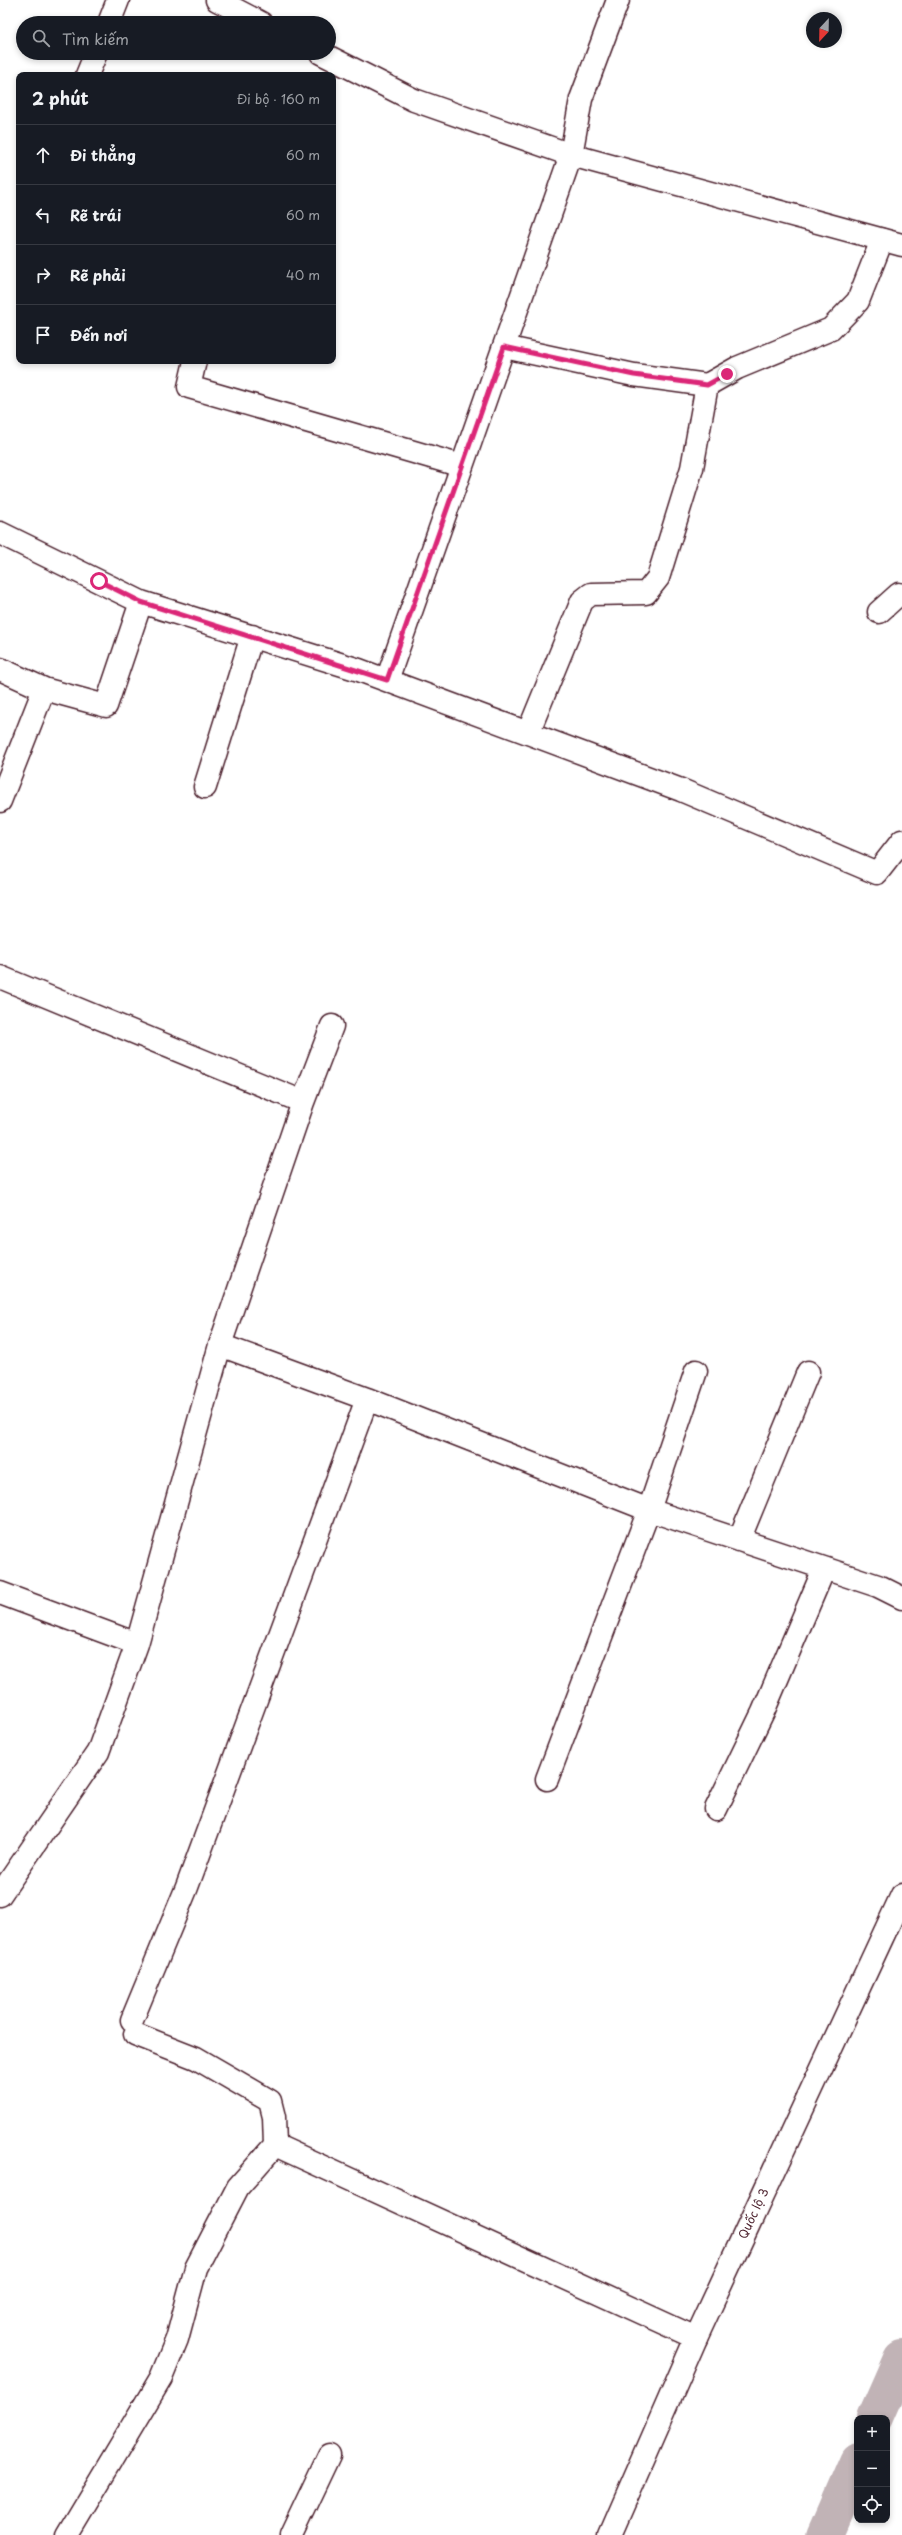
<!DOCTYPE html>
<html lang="vi">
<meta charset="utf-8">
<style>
body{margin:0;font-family:"Playpen Sans",sans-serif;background:#242831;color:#f1f3f6}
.controls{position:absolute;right:12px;bottom:12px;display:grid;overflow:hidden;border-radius:8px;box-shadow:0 2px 6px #0003}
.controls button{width:36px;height:36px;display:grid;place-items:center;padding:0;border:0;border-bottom:1px solid #363941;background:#171b24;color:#f1f3f6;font:20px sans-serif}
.compass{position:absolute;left:806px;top:12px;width:36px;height:36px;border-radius:50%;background:#171b24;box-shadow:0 2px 6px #0003;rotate:202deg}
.stop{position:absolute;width:12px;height:12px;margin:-9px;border:3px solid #db2777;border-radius:50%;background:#fff}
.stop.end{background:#db2777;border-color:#fff;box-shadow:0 1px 4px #0008}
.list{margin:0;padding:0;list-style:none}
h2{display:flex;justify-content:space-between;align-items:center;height:52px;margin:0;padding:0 16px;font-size:17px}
h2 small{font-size:13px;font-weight:400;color:#9ea1a6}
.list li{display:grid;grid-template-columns:26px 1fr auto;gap:12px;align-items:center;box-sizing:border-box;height:60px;padding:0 16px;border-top:1px solid #363941}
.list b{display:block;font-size:15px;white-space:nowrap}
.list em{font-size:13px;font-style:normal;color:#9ea1a6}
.icon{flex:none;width:22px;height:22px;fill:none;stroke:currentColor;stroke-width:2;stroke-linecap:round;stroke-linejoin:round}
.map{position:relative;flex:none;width:902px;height:2535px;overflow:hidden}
.search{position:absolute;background:#171b24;box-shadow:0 2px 6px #0003;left:16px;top:16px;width:320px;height:44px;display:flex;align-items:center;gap:10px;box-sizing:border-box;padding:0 14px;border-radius:22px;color:#9ea1a6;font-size:15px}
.panel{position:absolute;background:#171b24;box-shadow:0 2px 6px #0003;left:16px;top:72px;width:320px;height:292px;border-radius:8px}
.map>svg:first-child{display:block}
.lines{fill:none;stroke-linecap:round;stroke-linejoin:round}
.canal{stroke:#c1b3b6;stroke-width:38}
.minor-casing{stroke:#4a1f2b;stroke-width:25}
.tertiary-casing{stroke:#4a1f2b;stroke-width:25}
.trunk-casing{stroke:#4a1f2b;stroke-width:25}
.minor{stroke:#fff;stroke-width:22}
.tertiary{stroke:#fff;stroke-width:22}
.trunk{stroke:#fff;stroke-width:22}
.route{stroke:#db2777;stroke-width:5}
.labels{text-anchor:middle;stroke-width:3;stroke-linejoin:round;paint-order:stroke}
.street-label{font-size:12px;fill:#4a1f2b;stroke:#fff}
</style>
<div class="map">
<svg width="902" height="2535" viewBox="0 0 902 2535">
<rect width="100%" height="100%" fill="#fff"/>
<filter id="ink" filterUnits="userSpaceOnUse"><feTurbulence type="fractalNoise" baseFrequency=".025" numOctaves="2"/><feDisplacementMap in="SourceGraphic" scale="8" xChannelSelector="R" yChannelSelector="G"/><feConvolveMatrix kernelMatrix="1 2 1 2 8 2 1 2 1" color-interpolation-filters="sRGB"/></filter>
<g filter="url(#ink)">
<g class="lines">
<!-- canal -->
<path class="canal" d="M 876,2418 L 902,2359
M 825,2535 L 857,2461"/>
<defs>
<path id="minor" d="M 109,23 L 118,0
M 87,75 L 96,53
M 504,347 L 634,375 L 707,385 L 737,368 L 831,329 L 858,301 L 882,240
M 195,361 L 189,387 L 462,466
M 0,533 L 141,602 L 359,670 L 681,790 L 877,873 L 902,841
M 879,612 L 899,594 L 902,595
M 0,669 L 44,689 L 106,706 L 141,602
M 387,680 L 571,155 L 581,99 L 618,0
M 528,733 L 582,601 L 591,594 L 646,593 L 658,578 L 692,468 L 707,385
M 205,787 L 252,636
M 0,801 L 44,689
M 0,977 L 303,1102
M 220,1345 L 367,1399 L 649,1510 L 878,1586 L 902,1598
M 739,1540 L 808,1372
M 0,1593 L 137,1644
M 547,1779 L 649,1510 L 696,1371
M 716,1809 L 763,1712 L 824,1569
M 0,1895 L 98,1752 L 137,1644 L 220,1345 L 303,1102 L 332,1026
M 132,2020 L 187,1887 L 367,1399
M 135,2034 L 196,2058 L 270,2101 L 274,2117 L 275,2145 L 696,2338
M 67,2535 L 161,2378 L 177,2339 L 196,2268 L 238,2187 L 275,2145
M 291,2535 L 329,2455"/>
<path id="tertiary" d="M 217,0 L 261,23
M 321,53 L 414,100 L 571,155 L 902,245"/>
<g id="trunk">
<path id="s1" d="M 610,2535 L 696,2338 L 902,1895"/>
</g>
</defs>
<!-- minor casing -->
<use href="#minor" class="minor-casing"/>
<!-- tertiary casing -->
<use href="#tertiary" class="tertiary-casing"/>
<!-- trunk casing -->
<use href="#trunk" class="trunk-casing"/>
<!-- minor -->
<use href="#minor" class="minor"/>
<!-- tertiary -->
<use href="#tertiary" class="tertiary"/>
<!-- trunk -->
<use href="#trunk" class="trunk"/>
</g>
</g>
<g class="lines" filter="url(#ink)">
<!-- route -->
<path class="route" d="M 99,581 L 141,602 L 387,680 L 504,347 L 634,375 L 707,385 L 727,374"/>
</g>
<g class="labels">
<!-- street labels -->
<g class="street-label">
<text dy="4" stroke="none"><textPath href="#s1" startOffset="352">Quốc lộ 3</textPath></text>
</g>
</g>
</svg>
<div class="controls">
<button>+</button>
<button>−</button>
<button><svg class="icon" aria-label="locate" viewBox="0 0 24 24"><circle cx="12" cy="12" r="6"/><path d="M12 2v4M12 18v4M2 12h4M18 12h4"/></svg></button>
</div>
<svg class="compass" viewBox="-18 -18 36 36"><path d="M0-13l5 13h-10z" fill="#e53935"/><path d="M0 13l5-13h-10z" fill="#9ea1a6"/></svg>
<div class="stop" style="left:99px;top:581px"></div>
<div class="stop end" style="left:727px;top:374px"></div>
<div class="search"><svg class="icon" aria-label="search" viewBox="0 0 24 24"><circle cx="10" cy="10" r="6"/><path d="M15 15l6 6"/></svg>Tìm kiếm</div>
<section class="panel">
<h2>2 phút<small>Đi bộ · 160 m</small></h2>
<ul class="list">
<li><svg class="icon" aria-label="ahead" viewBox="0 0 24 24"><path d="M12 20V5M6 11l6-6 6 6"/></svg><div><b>Đi thẳng</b></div><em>60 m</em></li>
<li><svg class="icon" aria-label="left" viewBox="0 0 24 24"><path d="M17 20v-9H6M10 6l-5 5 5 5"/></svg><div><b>Rẽ trái</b></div><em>60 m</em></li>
<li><svg class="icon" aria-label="right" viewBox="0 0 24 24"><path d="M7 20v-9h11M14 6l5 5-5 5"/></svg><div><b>Rẽ phải</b></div><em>40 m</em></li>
<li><svg class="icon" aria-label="arrive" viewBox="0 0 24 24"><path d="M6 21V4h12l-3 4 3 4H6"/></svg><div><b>Đến nơi</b></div></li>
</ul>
</section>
</div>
